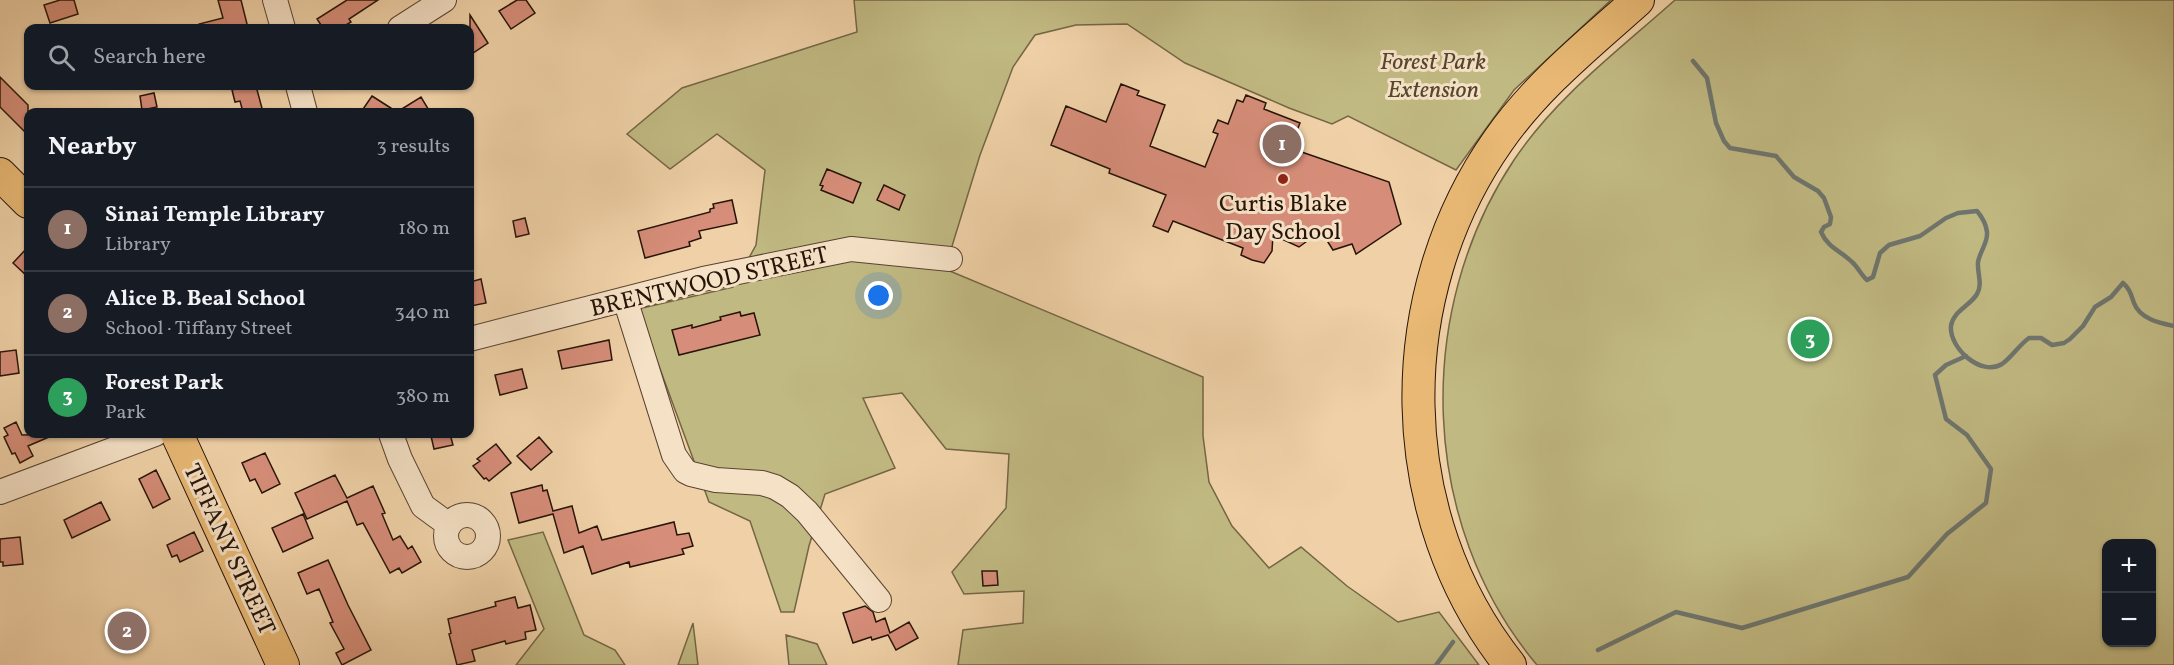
<!DOCTYPE html>
<meta charset="utf-8">
<style>
body{margin:0;font-family:Vollkorn,serif;background:#20242c;color:#f1f3f6}
.controls{position:absolute;right:18px;bottom:18px;display:grid;overflow:hidden;border-radius:12px;box-shadow:0 2px 4px #0004}
.controls button{width:54px;height:54px;display:grid;place-items:center;padding:0;border:0;border-bottom:2px solid #363941;background:#171b24;color:#f1f3f6;font:30px sans-serif}
.you{position:absolute;left:879px;top:296px;width:21px;height:21px;margin:-15px;border:4px solid #fff;border-radius:50%;background:#1a73e8;box-shadow:0 0 0 9px #1a73e833}
.badge{display:grid;place-items:center;width:39px;height:39px;border-radius:50%;background:#c59692;color:#fff;font-size:20px;font-weight:700}
.pin{position:absolute;translate:-50% -50%;border:3px solid #fff;box-shadow:0 2px 6px #0006}
.list{margin:0;padding:0;list-style:none}
h2{display:flex;justify-content:space-between;align-items:center;height:78px;margin:0;padding:0 24px;font-size:26px}
h2 small{font-size:20px;font-weight:400;color:#9ea1a6}
.list li{display:grid;grid-template-columns:39px 1fr auto;gap:18px;align-items:center;box-sizing:border-box;height:84px;padding:0 24px;border-top:2px solid #363941}
.list b{display:block;font-size:22px;white-space:nowrap}
.list p{margin:0;font-size:20px;white-space:nowrap;color:#9ea1a6}
.list em{font-size:20px;font-style:normal;color:#9ea1a6}
.icon{flex:none;width:33px;height:33px;fill:none;stroke:currentColor;stroke-width:2;stroke-linecap:round;stroke-linejoin:round}
.map{position:relative;flex:none;width:2174px;height:665px;overflow:hidden}
.search{position:absolute;background:#171b24;box-shadow:0 2px 4px #0004;left:24px;top:24px;width:450px;height:66px;display:flex;align-items:center;gap:15px;box-sizing:border-box;padding:0 21px;border-radius:12px;color:#9ea1a6;font-size:22px}
.panel{position:absolute;background:#171b24;box-shadow:0 2px 4px #0004;left:24px;top:108px;width:450px;height:330px;border-radius:12px}
.map>svg:first-child{display:block}
.green{fill:#c1b982;stroke:#746645;stroke-width:1.5;fill-rule:evenodd}
.lines{fill:none;stroke-linecap:round;stroke-linejoin:round}
.stream{stroke:#6e756e;stroke-width:4.5}
.building{fill:#d68d79;stroke:#271408;stroke-width:1.5}
.minor-casing{stroke:#594330;stroke-width:26}
.major-casing{stroke:#271408;stroke-width:34}
.minor{stroke:#f5e1c6;stroke-width:24}
.major{stroke:#e8b874;stroke-width:32}
.poi-dot{fill:#8f2418;stroke:#f5e1c6;stroke-width:2}
.labels{text-anchor:middle;stroke-width:6;stroke-linejoin:round;paint-order:stroke}
.park-label{font-size:24px;font-style:italic;fill:#55462d;stroke:#f5e1c6}
.poi-label{font-size:24px;fill:#271408;stroke:#f5e1c6}
.street-label{font-size:24px;fill:#271408;stroke:#f5e1c6}
</style>
<div class="map">
<svg width="2174" height="665" viewBox="0 0 2174 665">
<rect width="100%" height="100%" fill="#f0d1a7"/>
<filter id="stains"><feTurbulence type="fractalNoise" baseFrequency=".00333" numOctaves="4"/><feColorMatrix values="0 0 0 0 .2 0 0 0 0 .09 0 0 0 0 .02 0 0 0 .5 -.17"/></filter>
<radialGradient id="worn" r=".72"><stop offset=".6" stop-color="#630" stop-opacity="0"/><stop offset="1" stop-color="#630" stop-opacity=".3"/></radialGradient>
<!-- green -->
<path class="green" d="M 854,0 L 1611,0 L 1514,90 L 1456,170 L 1348,116 L 1332,124 L 1289,108 L 1185,63 L 1127,24 L 1076,25 L 1035,35 L 1013,67 L 980,155 L 945,269 L 1203,377 L 1203,436 L 1209,482 L 1232,526 L 1269,568 L 1301,547 L 1347,586 L 1398,622 L 1439,612 L 1479,665 L 958,665 L 963,630 L 1023,623 L 1024,591 L 964,594 L 952,572 L 1006,508 L 1009,454 L 946,449 L 902,393 L 863,398 L 895,468 L 825,494 L 809,546 L 794,612 L 781,612 L 750,521 L 709,502 L 638,309 L 733,287 L 756,245 L 765,170 L 717,134 L 670,169 L 627,134 L 682,88 L 857,32 Z
M 1675,0 L 2174,0 L 2174,665 L 1537,665 C 1419,525 1413,311 1514,160 C 1556,97 1619,50 1675,0 ZM 2106,544 L 2152,544 L 2152,642 L 2106,642 Z
M 543,532 L 584,635 L 615,650 L 625,665 L 516,665 L 544,629 L 508,540 Z
M 693,623 L 698,665 L 678,665 Z
M 786,635 L 817,644 L 827,665 L 789,665 Z"/>
<g class="lines">
<!-- stream -->
<path class="stream" d="M 1693,61 L 1707,78 L 1716,123 L 1724,141 L 1730,148 L 1776,156 L 1794,177 L 1818,191 L 1824,198 L 1831,217 L 1830,224 L 1824,227 L 1821,232 C 1828,248 1841,251 1852,262 C 1858,267 1861,275 1867,280 L 1873,277 L 1880,253 L 1889,245 L 1920,236 L 1946,218 L 1958,213 L 1977,211 C 1982,217 1986,223 1987,232 C 1988,243 1980,251 1978,262 C 1977,273 1983,284 1977,294 C 1970,306 1953,311 1951,326 C 1949,348 1981,377 2002,364 C 2012,357 2019,345 2029,338 L 2041,338 L 2052,345 L 2064,343 L 2070,339 L 2083,326 L 2095,307 L 2111,297 L 2123,283 C 2130,289 2131,295 2134,303 C 2140,319 2160,323 2174,326
M 1598,650 L 1676,612 L 1742,628 L 1908,577 L 1947,534 L 1986,503 L 1991,469 L 1967,435 L 1946,419 L 1935,375 L 1946,365 L 1966,356
M 1436,665 L 1453,642"/>
</g>
<!-- building -->
<path class="building" d="M 60,0 L 74,0 L 78,14 L 50,23 L 44,5 Z
M 218,0 L 241,0 L 248,28 L 199,28 L 199,24 L 223,18 Z
M 347,0 L 378,0 L 349,19 L 351,22 L 341,28 L 323,28 L 317,19 Z
M 517,0 L 526,0 L 535,13 L 511,29 L 499,11 Z
M 470,15 L 488,43 L 470,55 Z
M 0,77 L 28,105 L 28,135 L 0,107 Z
M 1121,84 L 1139,91 L 1137,95 L 1165,105 L 1150,146 L 1205,167 L 1218,134 L 1213,132 L 1218,120 L 1228,124 L 1237,100 L 1243,102 L 1246,95 L 1266,103 L 1264,109 L 1300,123 L 1290,148 L 1389,182 L 1401,224 L 1356,254 L 1352,244 L 1333,250 L 1321,231 L 1299,247 L 1273,235 L 1272,251 L 1264,263 L 1252,260 L 1241,255 L 1243,248 L 1173,221 L 1168,232 L 1153,226 L 1166,195 L 1109,173 L 1110,169 L 1051,145 L 1066,106 L 1106,122 Z
M 235,86 L 256,86 L 263,112 L 243,112 L 240,101 L 235,102 L 232,90 L 235,89 Z
M 154,93 L 157,107 L 142,110 L 140,96 Z
M 372,96 L 397,112 L 421,97 L 430,112 L 361,112 Z
M 827,169 L 861,183 L 853,203 L 821,190 L 823,186 L 820,185 Z
M 884,185 L 905,195 L 899,210 L 877,200 Z
M 732,200 L 737,223 L 699,231 L 701,238 L 689,242 L 690,246 L 645,258 L 638,231 L 710,212 L 710,209 L 714,208 L 713,204 Z
M 525,218 L 529,234 L 516,237 L 513,221 Z
M 28,247 L 28,277 L 13,263 Z
M 481,279 L 486,303 L 471,306 L 470,304 L 470,282 Z
M 740,312 L 741,316 L 754,313 L 760,335 L 679,355 L 672,330 L 692,325 L 692,328 L 721,320 L 720,317 Z
M 609,340 L 612,360 L 562,369 L 558,351 Z
M 16,350 L 19,373 L 0,376 L 0,352 Z
M 522,369 L 527,388 L 500,395 L 495,375 Z
M 16,422 L 22,435 L 56,434 L 28,446 L 33,456 L 20,463 L 15,453 L 12,454 L 4,437 L 8,435 L 4,428 Z
M 442,434 L 450,434 L 453,445 L 434,449 L 431,436 Z
M 539,437 L 552,452 L 531,470 L 517,456 Z
M 496,444 L 511,463 L 489,481 L 486,478 L 484,479 L 473,466 L 480,461 L 477,459 Z
M 265,453 L 280,484 L 262,493 L 255,479 L 250,481 L 242,463 Z
M 156,470 L 170,499 L 153,508 L 139,479 Z
M 335,475 L 347,498 L 373,486 L 385,513 L 382,514 L 393,540 L 400,536 L 408,549 L 412,546 L 421,562 L 402,573 L 399,568 L 390,573 L 363,523 L 357,525 L 347,501 L 307,519 L 295,493 Z
M 542,485 L 543,491 L 547,490 L 553,511 L 572,506 L 579,533 L 597,526 L 602,540 L 674,522 L 677,535 L 689,533 L 693,546 L 682,549 L 684,554 L 630,567 L 629,562 L 592,574 L 583,546 L 564,553 L 553,514 L 519,523 L 511,493 Z
M 101,502 L 110,520 L 72,538 L 64,520 Z
M 303,514 L 313,538 L 283,552 L 272,528 Z
M 194,532 L 203,551 L 180,562 L 177,555 L 172,557 L 167,545 Z
M 20,537 L 23,564 L 3,566 L 3,562 L 0,562 L 0,539 Z
M 328,560 L 348,605 L 371,650 L 342,665 L 336,653 L 344,649 L 330,623 L 333,622 L 319,589 L 307,594 L 298,573 Z
M 982,571 L 997,571 L 998,585 L 983,586 Z
M 515,597 L 518,608 L 530,605 L 536,630 L 525,632 L 526,639 L 506,644 L 505,641 L 472,650 L 475,661 L 457,665 L 449,634 L 451,633 L 448,619 L 496,606 L 495,602 Z
M 865,606 L 873,612 L 876,622 L 885,618 L 890,633 L 909,622 L 918,638 L 896,650 L 888,635 L 872,640 L 871,637 L 853,643 L 843,613 Z"/>
<g class="lines">
<defs>
<path id="minor" d="M 275,0 L 283,28
M 400,28 L 444,0
M 298,86 L 305,112
M 625,299 L 674,455 L 685,471 L 691,474 L 716,480 L 762,483 L 775,487 L 790,496 L 807,512 L 879,600
M 470,339 L 703,279 L 851,249 L 950,259
M 391,434 L 400,459 L 423,506 L 449,525
M 0,492 L 155,434
M446 536a21 21 0 1 1 42 0a21 21 0 1 1-42 0Z"/>
<path id="major" d="M 0,174 L 28,202
M 177,434 L 283,665
M 1510,665 C 1391,516 1389,296 1498,141 C 1536,86 1589,44 1638,0"/>
</defs>
<!-- minor casing -->
<use href="#minor" class="minor-casing"/>
<!-- major casing -->
<use href="#major" class="major-casing"/>
<!-- minor -->
<use href="#minor" class="minor"/>
<!-- major -->
<use href="#major" class="major"/>
</g>
<!-- markers -->
<circle class="poi-dot" cx="1283" cy="179" r="6"/>
<g class="labels">
<!-- park labels -->
<g class="park-label">
<text x="1433" y="69">Forest Park<tspan x="1433" dy="28">Extension</tspan></text>
</g>
<!-- poi labels -->
<g class="poi-label">
<text x="1283" y="211">Curtis Blake<tspan x="1283" dy="28">Day School</tspan></text>
</g>
<!-- street labels -->
<g class="street-label">
<text transform="translate(709 281) rotate(-13)" y="8">BRENTWOOD STREET</text>
<text transform="translate(230 549) rotate(65)" y="8">TIFFANY STREET</text>
</g>
</g>
<rect width="100%" height="100%" filter="url(#stains)"/>
<rect width="100%" height="100%" fill="url(#worn)"/>
</svg>
<div class="controls">
<button>+</button>
<button>−</button>
</div>
<div class="you"></div>
<div class="pin badge" style="left:1282px;top:144px;background:#8d6e63">1</div>
<div class="pin badge" style="left:127px;top:631px;background:#8d6e63">2</div>
<div class="pin badge" style="left:1810px;top:339px;background:#2e9e5b">3</div>
<div class="search"><svg class="icon" aria-label="search" viewBox="0 0 24 24"><circle cx="10" cy="10" r="6"/><path d="M15 15l6 6"/></svg>Search here</div>
<section class="panel">
<h2>Nearby<small>3 results</small></h2>
<ul class="list">
<li><span class="badge" style="background:#8d6e63">1</span><div><b>Sinai Temple Library</b><p>Library</p></div><em>180 m</em></li>
<li><span class="badge" style="background:#8d6e63">2</span><div><b>Alice B. Beal School</b><p>School · Tiffany Street</p></div><em>340 m</em></li>
<li><span class="badge" style="background:#2e9e5b">3</span><div><b>Forest Park</b><p>Park</p></div><em>380 m</em></li>
</ul>
</section>
</div>
